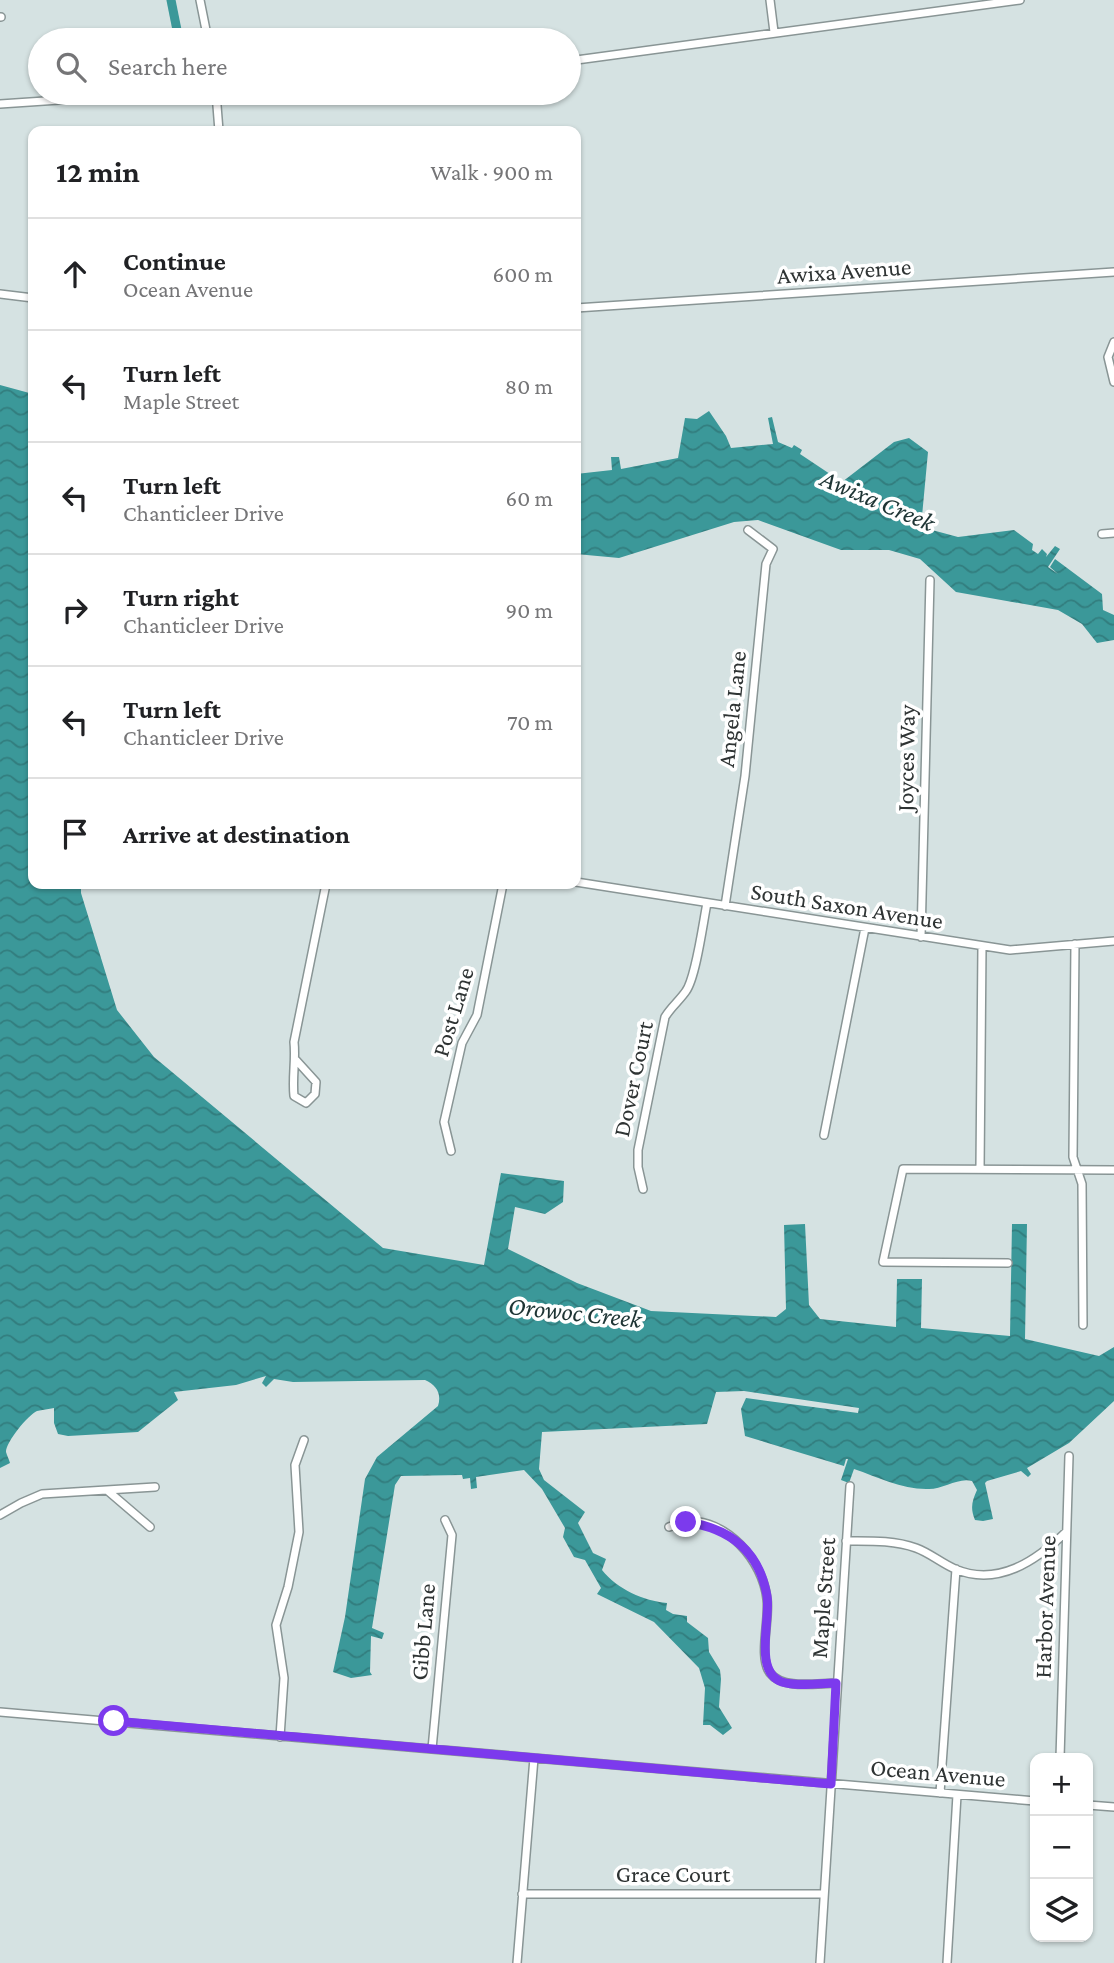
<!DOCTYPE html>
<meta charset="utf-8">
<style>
body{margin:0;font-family:"Crimson Pro",serif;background:#f6f6f6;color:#202124}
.controls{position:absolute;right:21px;bottom:21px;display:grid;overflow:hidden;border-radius:14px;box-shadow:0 2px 5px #0004}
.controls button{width:63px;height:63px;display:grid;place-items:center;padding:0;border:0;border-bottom:2px solid #e0e0e0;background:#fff;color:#202124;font:35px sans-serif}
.stop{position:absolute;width:21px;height:21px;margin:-16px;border:5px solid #7c3aed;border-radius:50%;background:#fff}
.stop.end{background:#7c3aed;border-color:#fff;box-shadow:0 2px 7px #0008}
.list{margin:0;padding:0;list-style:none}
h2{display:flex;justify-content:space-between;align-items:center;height:91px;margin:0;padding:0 28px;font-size:30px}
h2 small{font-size:23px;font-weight:400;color:#757577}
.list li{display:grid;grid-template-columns:46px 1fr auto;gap:21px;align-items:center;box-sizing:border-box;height:112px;padding:0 28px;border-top:2px solid #e0e0e0}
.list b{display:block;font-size:26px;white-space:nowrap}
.list p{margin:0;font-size:23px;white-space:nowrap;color:#757577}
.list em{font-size:23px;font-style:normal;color:#757577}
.icon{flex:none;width:38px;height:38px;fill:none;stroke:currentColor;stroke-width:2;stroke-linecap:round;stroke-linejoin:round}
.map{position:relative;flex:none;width:1114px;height:1963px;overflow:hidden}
.search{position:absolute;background:#fff;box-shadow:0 2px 5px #0004;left:28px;top:28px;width:553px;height:77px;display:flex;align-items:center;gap:18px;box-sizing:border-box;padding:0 24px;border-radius:38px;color:#757577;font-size:26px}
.panel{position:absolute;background:#fff;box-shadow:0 2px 5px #0004;left:28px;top:126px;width:553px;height:763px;border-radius:14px}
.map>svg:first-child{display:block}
.water{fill:url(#water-waves)}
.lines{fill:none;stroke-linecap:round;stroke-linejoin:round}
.canal{stroke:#3b9899;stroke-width:9}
.minor-casing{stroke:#899595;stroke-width:10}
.minor{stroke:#fff;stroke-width:7}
.route{stroke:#7c3aed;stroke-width:9}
.labels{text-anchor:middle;stroke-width:7;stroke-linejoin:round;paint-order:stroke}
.street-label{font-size:24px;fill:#2f3434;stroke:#fff}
.water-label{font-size:26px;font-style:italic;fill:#1e3434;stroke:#fff}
</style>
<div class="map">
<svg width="1114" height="1963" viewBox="0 0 1114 1963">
<defs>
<pattern id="water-waves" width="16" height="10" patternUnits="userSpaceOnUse" patternTransform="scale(1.75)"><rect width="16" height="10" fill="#3b9899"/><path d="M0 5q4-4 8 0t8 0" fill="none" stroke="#327d7e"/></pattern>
</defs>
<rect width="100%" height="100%" fill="#d5e2e2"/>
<!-- water -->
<path class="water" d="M 0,385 L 33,394 L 33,884 L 81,884 L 81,893 L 117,1010 L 154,1057 L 383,1248 L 484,1265 L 501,1173 L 564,1181 L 563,1202 L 545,1214 L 515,1207 L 508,1249 L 577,1283 L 651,1311 L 776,1317 L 786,1309 L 784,1225 L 805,1224 L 809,1305 L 820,1319 L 896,1327 L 897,1279 L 922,1279 L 921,1328 L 1010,1336 L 1012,1224 L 1027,1224 L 1025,1339 L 1099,1356 L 1114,1347 L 1114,1401 L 1069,1443 L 1027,1468 L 1031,1474 L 1028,1477 L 1021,1471 L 987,1481 L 985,1483 L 993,1519 L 983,1521 L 975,1520 C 970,1508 972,1501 977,1490 L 972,1481 C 959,1477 943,1489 929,1489 C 903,1490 878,1477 854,1469 L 849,1483 L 841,1480 L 848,1459 L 846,1459 L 844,1466 L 745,1436 L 741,1409 L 746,1398 L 858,1413 L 859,1408 L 744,1391 L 716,1392 L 707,1424 L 542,1432 L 539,1469 L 544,1480 L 585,1512 L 578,1523 L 593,1553 L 606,1559 L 602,1570 C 617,1589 644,1601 667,1603 L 666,1610 L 673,1614 L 687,1616 L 687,1622 L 708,1638 L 709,1652 L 720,1670 L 721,1679 L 719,1707 L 732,1728 L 723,1735 L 710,1725 L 703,1725 L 705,1688 L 699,1668 L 654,1622 L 597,1594 L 601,1588 L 585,1560 L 574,1557 L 563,1537 L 565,1528 L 542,1489 L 524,1470 L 476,1477 L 477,1488 L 471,1489 L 470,1478 L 463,1479 L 462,1475 L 401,1476 L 395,1485 L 372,1628 L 384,1633 L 382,1639 L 371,1636 L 370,1672 L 372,1675 L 351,1678 L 333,1672 L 345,1617 L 365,1479 L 377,1457 L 438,1406 C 442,1393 436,1385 425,1380 L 293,1382 L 274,1379 L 266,1387 L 262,1383 L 266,1376 L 236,1385 L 174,1392 L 178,1400 L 138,1432 L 68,1436 L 58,1434 L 54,1423 L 54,1408 C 49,1409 42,1410 37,1411 C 28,1415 6,1442 6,1452 C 7,1456 9,1459 10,1463 L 0,1468 Z
M 709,411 L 726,436 L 731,448 L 773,444 L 768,418 L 772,417 L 778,442 L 792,448 L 794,445 L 802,450 L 800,454 L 842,482 L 894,442 L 909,438 L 928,452 L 921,527 L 958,537 L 1014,530 L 1033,544 L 1032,550 L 1038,554 L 1042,549 L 1047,554 L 1046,557 L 1055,546 L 1060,549 L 1048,567 L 1058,574 L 1050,567 L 1055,559 L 1102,594 L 1103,610 L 1114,615 L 1114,640 L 1097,643 L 1082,624 L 1058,610 L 956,592 L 920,559 L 889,550 L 841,550 L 758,520 L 734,522 L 619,558 L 576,554 L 576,474 L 612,470 L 611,457 L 619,457 L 621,469 L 678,458 L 685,418 L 697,419 Z"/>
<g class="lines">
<!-- canal -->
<path class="canal" d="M 171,0 L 179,40"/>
<defs>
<path id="minor" d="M 200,0 L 208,40
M 770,0 L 774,32
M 0,17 L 1,17
M 569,61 L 1020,0
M 216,93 L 219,131
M 0,104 L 163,93
M 0,294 L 33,298
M 576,308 L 1114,272
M 1114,342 L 1108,357 L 1114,382
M 1102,534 L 1114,533
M 576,882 L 1010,950 L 1114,941
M 725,906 L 745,776 L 766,564 L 773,549 L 748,530
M 921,937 L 930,580
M 1075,944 L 1073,1157 L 1082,1184 L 1083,1325
M 296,1060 L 316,1082 L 315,1094 L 306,1103 L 294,1096 C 292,1077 296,1060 294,1042 L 326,884
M 824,1135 L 865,928
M 451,1151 L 444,1122 L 462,1043 L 477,1015 L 503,884
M 980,1169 L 982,946
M 643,1189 L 638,1167 L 638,1150 L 665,1017 C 671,1007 680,1000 686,991 C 696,977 703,923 707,903
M 1008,1263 L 883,1262 L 903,1169 L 1114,1170
M 108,1491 L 150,1527
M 0,1515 L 21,1503 L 42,1494 L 155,1487
M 669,1527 C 674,1525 680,1523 685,1522 C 726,1517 763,1561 767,1599 C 770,1619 758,1657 770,1673 C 783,1690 817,1683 837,1683
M 846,1541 C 870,1541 894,1540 916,1548 C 930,1553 941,1563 955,1569 C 998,1587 1036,1561 1066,1532
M 0,1712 L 1035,1801
M 280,1737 L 284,1678 L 276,1625 L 288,1587 L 299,1532 L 295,1465 L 304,1440
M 432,1749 L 452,1535 L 445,1520
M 1060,1758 L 1069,1456
M 940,1793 L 956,1569
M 1088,1805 L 1114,1807
M 522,1894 L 824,1894
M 517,1963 L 534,1758
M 820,1963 L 850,1486
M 947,1963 L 957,1795"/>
</defs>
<!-- minor casing -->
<use href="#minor" class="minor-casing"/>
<!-- minor -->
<use href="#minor" class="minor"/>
</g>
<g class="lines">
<!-- route -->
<path class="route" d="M 114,1721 L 831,1784 L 836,1683 C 820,1683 798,1687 782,1682 C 753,1672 771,1619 767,1596 C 759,1550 729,1528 686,1522"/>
</g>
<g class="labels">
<!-- street labels -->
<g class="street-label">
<text transform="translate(844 271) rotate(-4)" y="8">Awixa Avenue</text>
<text transform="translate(732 709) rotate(-84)" y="8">Angela Lane</text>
<text transform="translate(906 758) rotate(-89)" y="8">Joyces Way</text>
<text transform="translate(847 906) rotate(9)" y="8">South Saxon Avenue</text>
<text transform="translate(453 1012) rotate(-73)" y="8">Post Lane</text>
<text transform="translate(633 1079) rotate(-78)" y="8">Dover Court</text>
<text transform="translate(823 1598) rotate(-86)" y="8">Maple Street</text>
<text transform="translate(1045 1607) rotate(-88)" y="8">Harbor Avenue</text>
<text transform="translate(423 1632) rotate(-85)" y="8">Gibb Lane</text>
<text transform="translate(938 1773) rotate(5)" y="8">Ocean Avenue</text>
<text x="673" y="1882">Grace Court</text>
</g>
<!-- water labels -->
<g class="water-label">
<text transform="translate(878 500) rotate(23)" y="9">Awixa Creek</text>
<text transform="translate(575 1312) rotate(6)" y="9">Orowoc Creek</text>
</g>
</g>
</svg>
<div class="controls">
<button>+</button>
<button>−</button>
<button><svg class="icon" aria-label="layers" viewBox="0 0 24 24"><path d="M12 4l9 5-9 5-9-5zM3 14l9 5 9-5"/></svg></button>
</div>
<div class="stop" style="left:114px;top:1721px"></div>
<div class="stop end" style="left:686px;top:1522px"></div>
<div class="search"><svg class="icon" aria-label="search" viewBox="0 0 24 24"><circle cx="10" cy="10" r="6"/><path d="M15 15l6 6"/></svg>Search here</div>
<section class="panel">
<h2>12 min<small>Walk · 900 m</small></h2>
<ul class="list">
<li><svg class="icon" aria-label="ahead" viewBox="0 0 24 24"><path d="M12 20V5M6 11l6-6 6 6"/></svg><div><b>Continue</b><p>Ocean Avenue</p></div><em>600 m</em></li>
<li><svg class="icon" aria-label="left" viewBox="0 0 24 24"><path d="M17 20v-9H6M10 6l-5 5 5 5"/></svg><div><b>Turn left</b><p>Maple Street</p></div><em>80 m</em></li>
<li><svg class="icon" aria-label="left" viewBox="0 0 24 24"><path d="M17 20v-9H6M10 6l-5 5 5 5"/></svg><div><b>Turn left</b><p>Chanticleer Drive</p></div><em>60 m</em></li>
<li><svg class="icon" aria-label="right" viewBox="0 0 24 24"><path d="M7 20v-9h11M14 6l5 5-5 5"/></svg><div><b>Turn right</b><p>Chanticleer Drive</p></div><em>90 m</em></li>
<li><svg class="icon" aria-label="left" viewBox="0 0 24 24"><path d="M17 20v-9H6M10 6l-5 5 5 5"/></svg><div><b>Turn left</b><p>Chanticleer Drive</p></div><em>70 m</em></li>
<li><svg class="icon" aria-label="arrive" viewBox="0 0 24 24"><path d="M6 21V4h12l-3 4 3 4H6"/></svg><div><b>Arrive at destination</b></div></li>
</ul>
</section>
</div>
